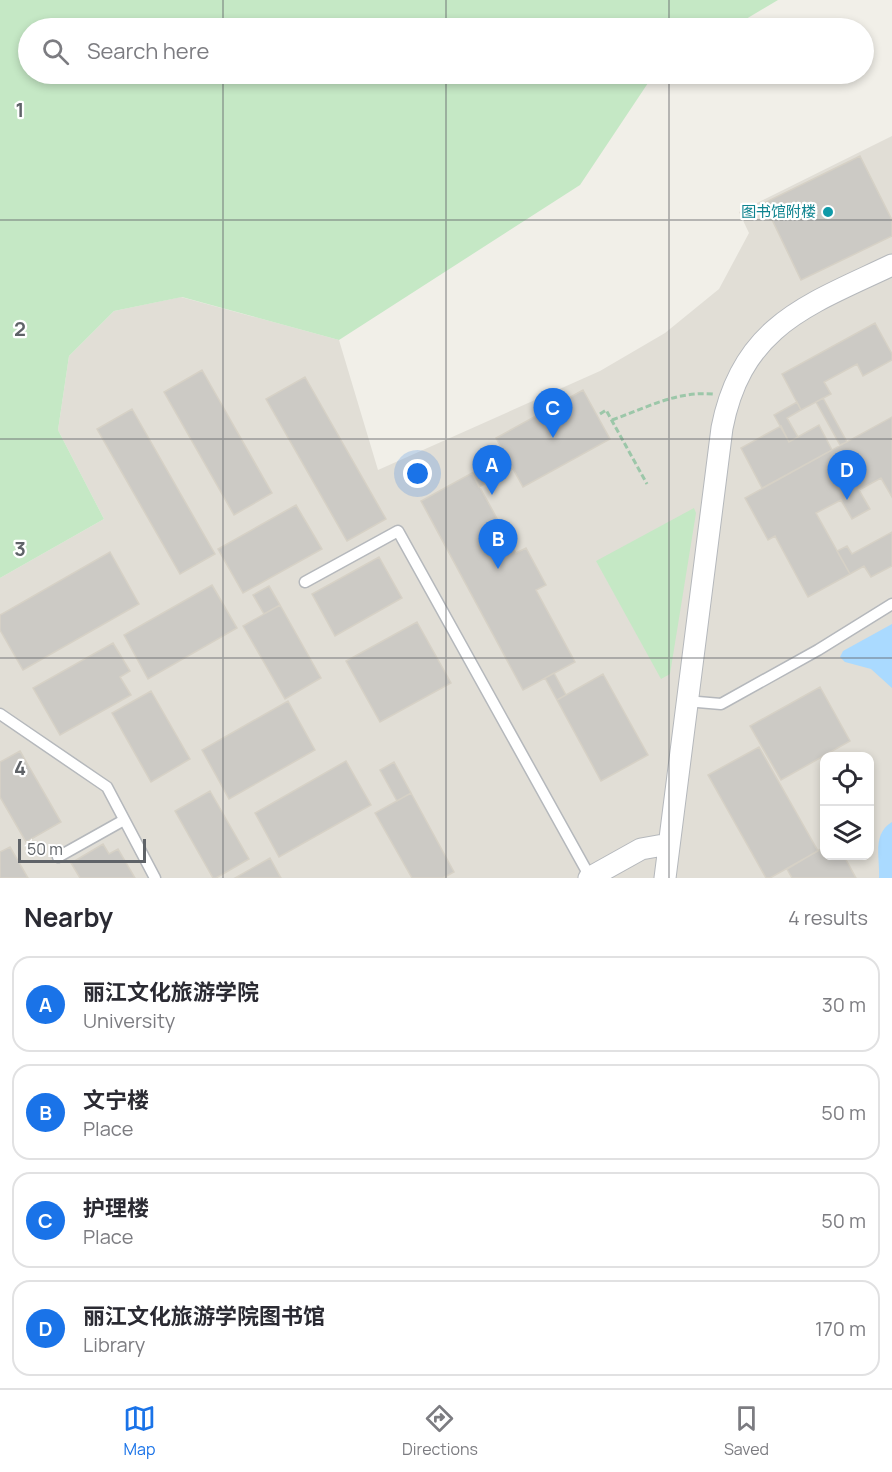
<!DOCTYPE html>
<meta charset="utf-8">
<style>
body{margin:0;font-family:Manrope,"Noto Sans SC",sans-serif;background:#f7f7f7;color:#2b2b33}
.controls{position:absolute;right:18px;bottom:18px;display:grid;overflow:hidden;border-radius:12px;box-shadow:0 3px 9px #0003}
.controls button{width:54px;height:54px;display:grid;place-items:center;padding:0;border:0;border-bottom:2px solid #e1e1e2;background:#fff;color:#2b2b33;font:30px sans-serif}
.scale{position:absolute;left:18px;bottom:15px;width:128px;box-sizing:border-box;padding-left:6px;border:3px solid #5f6368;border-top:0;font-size:16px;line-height:21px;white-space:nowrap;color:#5f6368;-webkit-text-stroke:4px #fff;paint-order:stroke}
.you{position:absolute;left:418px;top:474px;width:21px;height:21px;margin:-15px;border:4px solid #fff;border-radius:50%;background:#1a73e8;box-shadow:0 0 0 9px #1a73e833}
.badge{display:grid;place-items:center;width:39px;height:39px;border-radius:50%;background:#1a73e8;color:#fff;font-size:20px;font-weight:700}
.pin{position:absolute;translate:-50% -50px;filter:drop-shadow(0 2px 3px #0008)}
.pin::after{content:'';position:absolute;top:32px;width:21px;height:18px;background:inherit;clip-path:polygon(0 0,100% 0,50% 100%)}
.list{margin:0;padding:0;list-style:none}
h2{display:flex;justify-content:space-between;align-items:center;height:78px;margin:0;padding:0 24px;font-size:26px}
h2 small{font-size:20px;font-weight:400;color:#7c7c81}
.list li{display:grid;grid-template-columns:39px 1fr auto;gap:18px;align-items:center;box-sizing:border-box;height:96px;margin:0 12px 12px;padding:0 12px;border:2px solid #e1e1e2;border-radius:18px}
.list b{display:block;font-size:22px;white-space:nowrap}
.list p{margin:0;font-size:20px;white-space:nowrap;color:#7c7c81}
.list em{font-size:20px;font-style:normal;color:#7c7c81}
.icon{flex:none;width:33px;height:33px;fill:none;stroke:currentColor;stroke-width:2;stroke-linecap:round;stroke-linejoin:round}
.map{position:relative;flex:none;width:892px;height:878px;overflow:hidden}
.search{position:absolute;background:#fff;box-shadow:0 3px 9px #0003;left:18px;right:18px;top:18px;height:66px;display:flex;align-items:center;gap:15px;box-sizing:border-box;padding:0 21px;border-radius:33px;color:#7c7c81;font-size:22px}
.sheet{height:510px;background:#fff}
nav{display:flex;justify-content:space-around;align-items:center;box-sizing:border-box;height:84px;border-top:2px solid #e1e1e2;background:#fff;font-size:16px;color:#7c7c81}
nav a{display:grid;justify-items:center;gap:3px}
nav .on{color:#1a73e8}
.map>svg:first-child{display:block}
.education{fill:#e1ded6;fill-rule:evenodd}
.green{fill:#c5e8c5}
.water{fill:#aadaff}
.building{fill:#cccac5;stroke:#d6d1c6;stroke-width:1.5}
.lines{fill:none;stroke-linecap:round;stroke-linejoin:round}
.lane-casing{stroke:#b5b8bc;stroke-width:13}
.street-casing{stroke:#b5b8bc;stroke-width:23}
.path{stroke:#9cc7a9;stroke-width:3;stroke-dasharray:6 3;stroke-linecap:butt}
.lane{stroke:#fff;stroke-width:10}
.street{stroke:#fff;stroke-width:21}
.grid{fill:none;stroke:#5f6368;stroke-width:1.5;stroke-opacity:0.55}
.culture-dot{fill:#0f9aa8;stroke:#fff;stroke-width:2}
.labels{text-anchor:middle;stroke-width:4.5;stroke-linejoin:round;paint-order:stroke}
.culture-label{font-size:15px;fill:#0d838f;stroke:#fff;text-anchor:end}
.grid-label{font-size:20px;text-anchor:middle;font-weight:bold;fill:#5f6368;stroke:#fff;stroke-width:4.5;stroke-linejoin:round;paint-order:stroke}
</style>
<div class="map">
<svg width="892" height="878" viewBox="0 0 892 878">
<rect width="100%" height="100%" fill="#f1efe8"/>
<!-- education -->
<path class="education" d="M 892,136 L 892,878 L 0,878 L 0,578 L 104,519 L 58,430 L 69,356 L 114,311 L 181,297 L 339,340 L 378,470 L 600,371 L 665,333 L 719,289 L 749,233 L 739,212 ZM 824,756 L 870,756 L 870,856 L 824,856 Z"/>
<!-- green -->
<path class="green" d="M 0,0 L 778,0 L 731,28 L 28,28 L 28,74 L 657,74 L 652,77 L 580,185 L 339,340 L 182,297 L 114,311 L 69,356 L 58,430 L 104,519 L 0,578 Z
M 694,508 L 696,513 L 670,674 L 661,679 L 596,561 Z"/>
<!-- water -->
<path class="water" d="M 892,624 L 892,688 L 871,669 L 845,662 L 840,657 L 843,651 Z
M 892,822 L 892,878 L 879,878 C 880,857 872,834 892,822 Z"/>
<!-- building -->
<path class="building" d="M 860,156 L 892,220 L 892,236 L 801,280 L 764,203 Z
M 875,323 L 892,354 L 892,360 L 863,376 L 857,364 L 824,382 L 831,394 L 801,410 L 782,374 Z
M 202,370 L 272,493 L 234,515 L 164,392 Z
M 305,377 L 386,519 L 347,541 L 266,399 Z
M 583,390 L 610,439 L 523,487 L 496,438 Z
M 823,398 L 847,442 L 840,445 L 816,402 Z
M 797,402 L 801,410 L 787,418 L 798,437 L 789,442 L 774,415 Z
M 132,409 L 215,554 L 180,574 L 97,429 Z
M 892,417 L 892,497 L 881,478 L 859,490 L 870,509 L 852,519 L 841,500 L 816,513 L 850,574 L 808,597 L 775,536 L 768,540 L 745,498 Z
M 819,425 L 832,450 L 762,488 L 741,448 L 781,426 L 789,442 Z
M 505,455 L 513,469 L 479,487 L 472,473 Z
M 472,473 L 516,553 L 526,548 L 546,585 L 536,590 L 575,662 L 523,690 L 421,501 Z
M 296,505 L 322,549 L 243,593 L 218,549 Z
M 892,532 L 892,566 L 871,577 L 864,566 L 850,574 L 837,551 L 847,546 L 852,554 Z
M 110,552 L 139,604 L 23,670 L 0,630 L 0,615 Z
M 379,557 L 402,598 L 335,636 L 312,594 Z
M 212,585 L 237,628 L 148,679 L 124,635 Z
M 269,586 L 280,605 L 264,614 L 253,595 Z
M 280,605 L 321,678 L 285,699 L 243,626 Z
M 417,622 L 451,683 L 380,722 L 346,661 Z
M 113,643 L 130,671 L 120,677 L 131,695 L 60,735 L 33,688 Z
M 554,673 L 566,695 L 557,700 L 545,678 Z
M 603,674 L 648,755 L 601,781 L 557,700 Z
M 820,687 L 850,741 L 781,780 L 750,726 Z
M 151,691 L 190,759 L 151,782 L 112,713 Z
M 288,701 L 315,750 L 229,799 L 202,750 Z
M 759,747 L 818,851 L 770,878 L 766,878 L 708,775 Z
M 20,751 L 61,822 L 26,842 L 0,797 L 0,762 Z
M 346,761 L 371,805 L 279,857 L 255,813 Z
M 394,762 L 411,793 L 397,801 L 380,770 Z
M 210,791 L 249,859 L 216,878 L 213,878 L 175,811 Z
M 411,793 L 454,872 L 443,878 L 412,878 L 375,813 Z
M 103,844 L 109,854 L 118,849 L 135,878 L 80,878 L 71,863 Z
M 10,847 L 28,878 L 0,878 L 0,852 Z
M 824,847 L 824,856 L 844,856 L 856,878 L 792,878 L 787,869 Z
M 270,858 L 281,878 L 235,878 Z"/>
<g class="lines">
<defs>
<path id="lane" d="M 305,582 L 398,531 L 590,877
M 686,701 L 721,704 L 818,650 L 892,604
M 0,714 L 107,787 L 155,878
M 58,857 L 124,820"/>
<path id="street" d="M 589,878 L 641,849 L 669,844
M 665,878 L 722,428 C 742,325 808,305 892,265"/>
</defs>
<!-- lane casing -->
<use href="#lane" class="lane-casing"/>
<!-- street casing -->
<use href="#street" class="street-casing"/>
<!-- path -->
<path class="path" d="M 600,414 L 606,410 L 647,484
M 612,420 C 646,408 676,391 713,394"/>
<!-- lane -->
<use href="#lane" class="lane"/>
<!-- street -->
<use href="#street" class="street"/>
</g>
<!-- grid -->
<path class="grid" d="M 223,0 L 223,28M 446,0 L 446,28M 669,0 L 669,28M 223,74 L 223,878M 446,74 L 446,878M 669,74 L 669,878M 0,220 L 892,220M 0,439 L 892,439M 0,658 L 892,658"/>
<!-- markers -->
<circle class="culture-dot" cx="828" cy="212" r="6"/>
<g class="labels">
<!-- culture labels -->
<g class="culture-label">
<text x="816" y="217">图书馆附楼</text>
</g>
</g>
<g class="grid-label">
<text x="20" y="117">1</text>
<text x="20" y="336">2</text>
<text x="20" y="556">3</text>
<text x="20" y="775">4</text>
</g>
</svg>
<div class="controls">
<button><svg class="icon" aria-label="locate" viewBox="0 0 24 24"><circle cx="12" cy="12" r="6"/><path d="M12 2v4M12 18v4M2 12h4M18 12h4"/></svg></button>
<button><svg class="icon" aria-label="layers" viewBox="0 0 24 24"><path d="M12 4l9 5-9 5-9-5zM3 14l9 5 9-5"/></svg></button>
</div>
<div class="scale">50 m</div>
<div class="you"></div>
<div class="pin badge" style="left:492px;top:495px">A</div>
<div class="pin badge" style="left:498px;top:569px">B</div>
<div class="pin badge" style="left:553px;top:438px">C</div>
<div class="pin badge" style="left:847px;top:500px">D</div>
<div class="search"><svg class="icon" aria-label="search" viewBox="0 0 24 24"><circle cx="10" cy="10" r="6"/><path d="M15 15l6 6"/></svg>Search here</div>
</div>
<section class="sheet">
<h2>Nearby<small>4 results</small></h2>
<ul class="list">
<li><span class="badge">A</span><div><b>丽江文化旅游学院</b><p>University</p></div><em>30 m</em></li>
<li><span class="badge">B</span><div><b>文宁楼</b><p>Place</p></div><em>50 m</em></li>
<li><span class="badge">C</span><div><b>护理楼</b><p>Place</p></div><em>50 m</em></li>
<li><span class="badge">D</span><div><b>丽江文化旅游学院图书馆</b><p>Library</p></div><em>170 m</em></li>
</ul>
</section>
<nav>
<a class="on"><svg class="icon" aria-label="map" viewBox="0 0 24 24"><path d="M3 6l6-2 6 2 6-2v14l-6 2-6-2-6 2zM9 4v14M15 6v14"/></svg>Map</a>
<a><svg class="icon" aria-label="directions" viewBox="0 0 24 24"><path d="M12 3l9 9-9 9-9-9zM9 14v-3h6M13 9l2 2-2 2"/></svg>Directions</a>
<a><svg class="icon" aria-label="saved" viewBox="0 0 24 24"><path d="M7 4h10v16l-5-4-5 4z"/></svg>Saved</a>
</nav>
